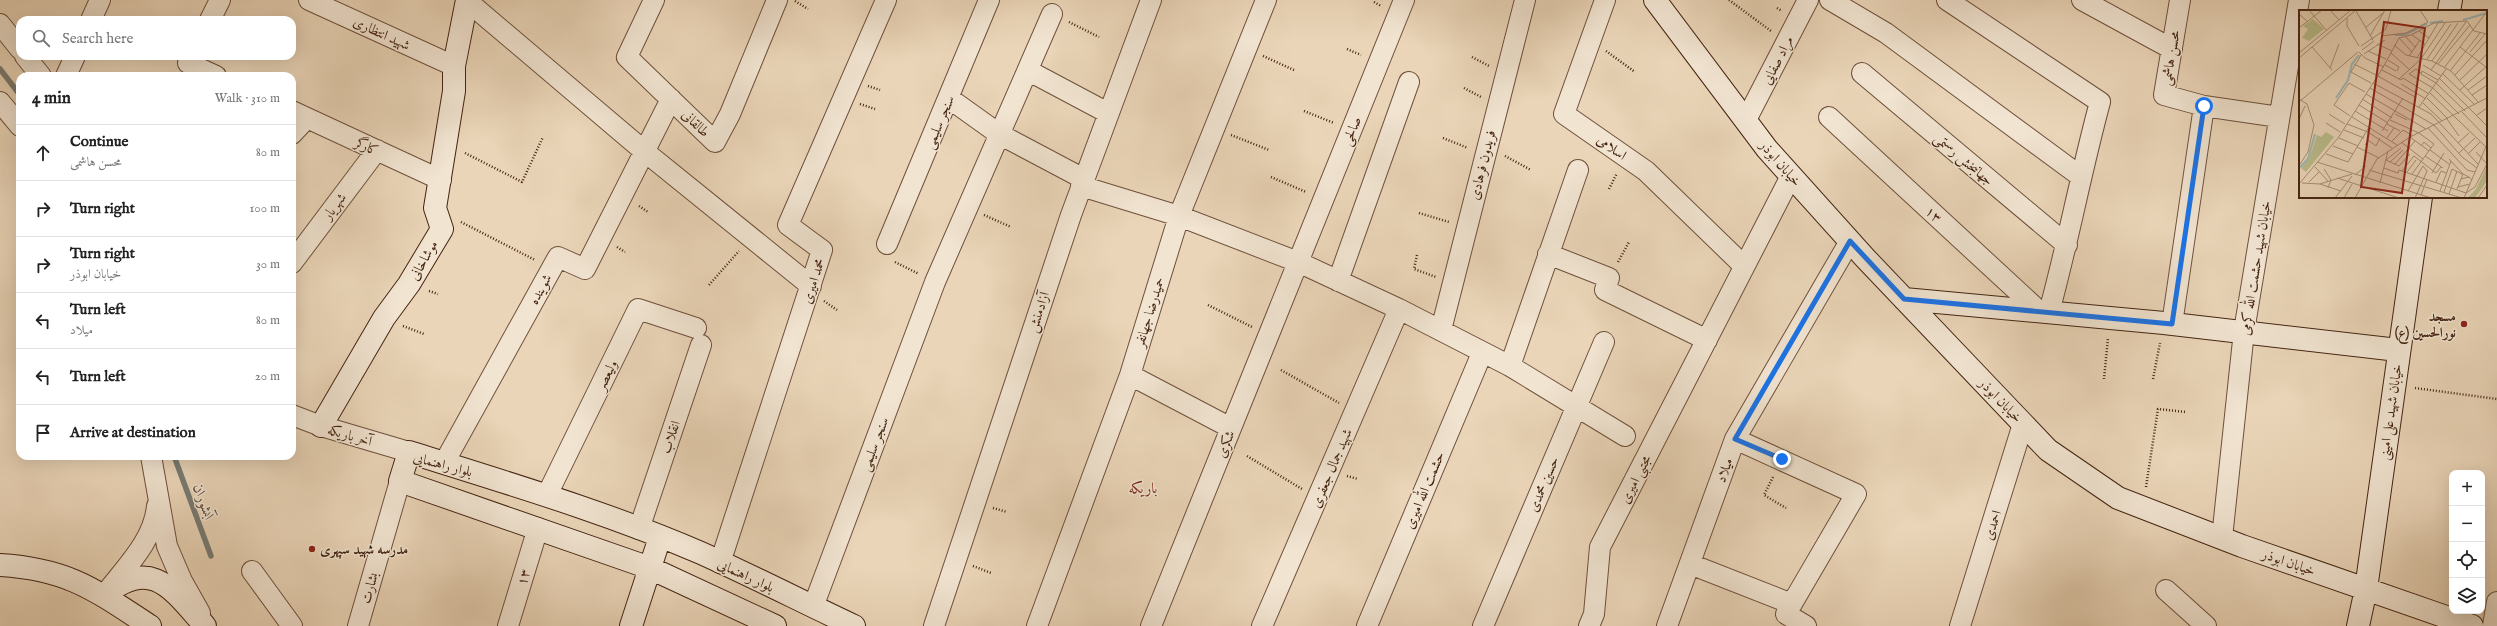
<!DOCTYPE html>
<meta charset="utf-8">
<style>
body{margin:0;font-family:"IM FELL English",Amiri,serif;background:#f6f6f6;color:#222}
.controls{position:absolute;right:12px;bottom:12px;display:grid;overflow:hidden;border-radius:8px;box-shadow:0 4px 16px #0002}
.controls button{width:36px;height:36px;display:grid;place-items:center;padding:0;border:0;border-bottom:1px solid #e0e0e0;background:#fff;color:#222;font:20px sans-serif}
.stop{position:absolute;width:12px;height:12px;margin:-9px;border:3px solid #1a73e8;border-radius:50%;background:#fff}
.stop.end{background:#1a73e8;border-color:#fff;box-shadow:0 1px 4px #0008}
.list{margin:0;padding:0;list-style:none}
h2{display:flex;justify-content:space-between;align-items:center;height:52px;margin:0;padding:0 16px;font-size:17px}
h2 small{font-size:13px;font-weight:400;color:#767676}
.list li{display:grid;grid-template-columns:26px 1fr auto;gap:12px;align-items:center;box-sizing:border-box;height:56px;padding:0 16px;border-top:1px solid #e0e0e0}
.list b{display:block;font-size:15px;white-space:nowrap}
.list p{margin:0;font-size:13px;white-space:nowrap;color:#767676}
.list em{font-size:13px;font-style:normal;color:#767676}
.icon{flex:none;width:22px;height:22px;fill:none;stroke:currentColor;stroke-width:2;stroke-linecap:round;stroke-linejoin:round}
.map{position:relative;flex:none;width:2497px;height:626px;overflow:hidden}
.search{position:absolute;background:#fff;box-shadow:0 4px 16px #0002;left:16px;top:16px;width:280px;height:44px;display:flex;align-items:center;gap:10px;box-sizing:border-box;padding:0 14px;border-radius:12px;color:#767676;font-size:15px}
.panel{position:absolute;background:#fff;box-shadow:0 4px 16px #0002;left:16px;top:72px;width:280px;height:388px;border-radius:12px}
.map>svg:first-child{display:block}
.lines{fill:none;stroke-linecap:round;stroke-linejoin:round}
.stream{stroke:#787c75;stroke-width:5.5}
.street-casing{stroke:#6e503b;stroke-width:22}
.secondary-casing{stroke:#442411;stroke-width:24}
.path{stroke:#442411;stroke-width:2.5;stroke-dasharray:1 2;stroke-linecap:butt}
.street{stroke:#f1e4d1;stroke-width:20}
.secondary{stroke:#f1e4d1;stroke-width:22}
.route{stroke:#1a73e8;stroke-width:5}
.poi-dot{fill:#8f2418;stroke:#f1e4d1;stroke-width:1.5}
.labels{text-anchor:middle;stroke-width:3;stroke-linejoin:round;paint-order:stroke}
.street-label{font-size:14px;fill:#442411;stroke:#f1e4d1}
.poi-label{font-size:14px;font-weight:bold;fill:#442411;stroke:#f1e4d1;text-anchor:end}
.neighbourhood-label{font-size:15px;fill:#7a1f14;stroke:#f1e4d1}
.water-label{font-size:15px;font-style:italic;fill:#5a483a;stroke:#f1e4d1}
.inset-river{fill:none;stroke:#9bb6b7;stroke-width:2}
.inset-road{fill:none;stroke:#a88e75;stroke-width:1}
.view{fill:#8f2418;fill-opacity:0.15;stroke:#8f2418;stroke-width:2}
.inset-edge{fill:none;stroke:#442411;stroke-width:2}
</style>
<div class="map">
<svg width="2497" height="626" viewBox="0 0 2497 626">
<rect width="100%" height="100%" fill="#ead5b8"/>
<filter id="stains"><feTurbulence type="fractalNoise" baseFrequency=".005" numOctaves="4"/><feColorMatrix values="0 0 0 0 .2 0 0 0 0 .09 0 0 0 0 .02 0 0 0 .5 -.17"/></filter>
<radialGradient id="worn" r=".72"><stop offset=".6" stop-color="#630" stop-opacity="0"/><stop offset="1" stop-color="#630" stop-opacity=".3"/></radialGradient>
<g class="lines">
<!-- stream -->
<path class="stream" d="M 0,69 L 20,95
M 174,456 L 211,556"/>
<defs>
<path id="street" d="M 309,0 L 454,66
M 466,0 L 644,151 L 811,286
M 654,0 L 627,57 L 715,142 L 730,114 L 777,0
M 1605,0 L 1564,114 L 1646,171 L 1744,266
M 1830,0 L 1886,33 L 2080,176
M 1947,0 L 2100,102 C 2081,172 2068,243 2049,312
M 2082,0 L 2172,49
M 2180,0 L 2164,95 L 2204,106 L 2279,117
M 91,20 L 100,0
M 210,20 L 220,0
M 0,24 L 20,49
M 25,56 L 41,76
M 188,63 L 216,76
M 1029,71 L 1108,113
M 1862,73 L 2067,245
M 66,76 L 75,56
M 950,99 L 999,134 L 1084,179
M 0,102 L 20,126
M 292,111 L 441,180
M 1829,117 L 2039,311
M 1746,120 L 1808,0
M 292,134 L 307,118
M 1081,186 L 1179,216 L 1298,262 L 1399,309 L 1510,366 L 1625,436
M 887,244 L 989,0
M 1548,254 L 1609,278 L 1605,290 L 1707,340
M 292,263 L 377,150
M 1338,281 L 1409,82
M 2172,324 L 2204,106
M 1441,330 L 1525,0
M 1510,366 L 1578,170
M 1130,375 L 1231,428
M 292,415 L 321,426 L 409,452
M 1735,439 L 1856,494 L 1786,614 L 1806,626
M 151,456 L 167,546 L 182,581 L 200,613
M 444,463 L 558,257 L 585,269 L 671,99
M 547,495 L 638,309 L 696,328
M 639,529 L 701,345
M 2222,538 L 2244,331 L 2299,0
M 720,563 L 822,250 L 788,225 L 886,0
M 1690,564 L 1792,604
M 252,571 L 292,626
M 2166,590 L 2206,626
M 106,593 C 126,567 154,540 157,506
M 813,607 L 935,282 L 1052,14
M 358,626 L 400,481
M 508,626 L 538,528
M 934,626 L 1071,215 L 1151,0
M 1037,626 L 1130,375 L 1179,216 L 1266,0
M 1151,626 L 1404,0
M 1262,626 L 1399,309
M 1367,626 L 1482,353
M 1483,626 L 1604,342
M 1589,626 L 1594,614 L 1600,547 L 1791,176
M 1667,626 L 1735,439 L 1850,241
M 1960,626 L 2023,424
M 2493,626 L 2497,602"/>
<path id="secondary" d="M 1655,0 L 1767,149 L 1866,259 L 2048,450 L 2118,498 L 2242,546 L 2472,626
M 2449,11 L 2451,0
M 1904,299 L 2164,323 L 2398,350
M 321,426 L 384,318 L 409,284 L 442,229 L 435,208 L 454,91 L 454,66 L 467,0
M 0,565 C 68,569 95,590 150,626
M 104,596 C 151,555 173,590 205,626
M 631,626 L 660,537
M 775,626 L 650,568 L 400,481 L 409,452 C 507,483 606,512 701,553 C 752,576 803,602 854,626
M 2358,626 L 2366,589 L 2421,197"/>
</defs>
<!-- street casing -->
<use href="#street" class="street-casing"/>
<!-- secondary casing -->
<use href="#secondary" class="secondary-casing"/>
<!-- path -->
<path class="path" d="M 1729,0 L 1771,31
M 795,1 L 808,9
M 1374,2 L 1381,6
M 1777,8 L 1782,11
M 1069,22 L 1099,37
M 1347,49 L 1361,55
M 1606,51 L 1635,72
M 1263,56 L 1294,70
M 1472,57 L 1489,66
M 868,86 L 880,90
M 1464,88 L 1481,97
M 860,104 L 875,109
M 1304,111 L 1334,123
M 1231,135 L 1269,150
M 1443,138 L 1468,148
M 465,153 L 522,182 L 543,137
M 1505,156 L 1531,170
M 1271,177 L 1306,192
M 1609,189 L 1617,173
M 639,206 L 648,212
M 1419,213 L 1449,222
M 984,215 L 1011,227
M 461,222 L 535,260
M 617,247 L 625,252
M 1417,255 L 1414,269 L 1436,277
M 895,262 L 919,274
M 1618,262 L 1629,242
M 709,285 L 739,251
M 429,291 L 438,294
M 824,301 L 837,310
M 1208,305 L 1252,327
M 403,326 L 424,334
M 1281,370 L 1339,403
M 2104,379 L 2108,338
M 2153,379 L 2160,343
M 2415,388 L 2497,399
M 1247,456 L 1302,489
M 1347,476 L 1358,479
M 1773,477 L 1764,495 L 1786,508
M 2146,487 L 2158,409 L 2186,412
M 993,508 L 1007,512
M 973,566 L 991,573"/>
<!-- street -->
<use href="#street" class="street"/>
<!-- secondary -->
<use href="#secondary" class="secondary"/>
</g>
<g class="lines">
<!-- route -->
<path class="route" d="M 1782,459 L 1735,439 L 1850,241 L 1904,299 L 2172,324 L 2204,106"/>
</g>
<!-- markers -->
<g class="poi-dot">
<circle cx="2464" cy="324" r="4"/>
<circle cx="312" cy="549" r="4"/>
</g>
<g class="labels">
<!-- street labels -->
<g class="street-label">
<text transform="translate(382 33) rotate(25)" y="5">شهید انتظاری</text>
<text transform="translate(2170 58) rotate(-80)" y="5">محسن هاشمی</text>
<text transform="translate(1777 60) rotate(-63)" y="5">مراد صفایی</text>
<text transform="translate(939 122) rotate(-67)" y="5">سنجر سلیمی</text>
<text transform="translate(696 123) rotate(44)" y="5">طالقانی</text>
<text transform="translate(1351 131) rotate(-68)" y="5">صالحی</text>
<text transform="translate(367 146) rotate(25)" y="5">کارگر</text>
<text transform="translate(1612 147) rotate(35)" y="5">اسلامی</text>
<text transform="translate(1964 159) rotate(40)" y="5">جهانبخش رستمی</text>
<text transform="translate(1781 163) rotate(49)" y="5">خیابان ابوذر</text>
<text transform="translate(1482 165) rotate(-76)" y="5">فریدون فرهادی</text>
<text transform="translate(334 206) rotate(-53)" y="5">شهریار</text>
<text transform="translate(1934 214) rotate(43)" y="5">۱۳</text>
<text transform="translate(423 260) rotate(-60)" y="5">موشاخانی</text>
<text transform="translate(2255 268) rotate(-81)" y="5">خیابان شهید حشمت الله کرمی</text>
<text transform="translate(813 281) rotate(-72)" y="5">محمد امیری</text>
<text transform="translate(540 289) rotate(-61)" y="5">شوینده</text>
<text transform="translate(1038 312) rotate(-72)" y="5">آزادمنش</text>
<text transform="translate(1149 312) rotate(-73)" y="5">حمیدرضا جهانفر</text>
<text transform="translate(606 375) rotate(-64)" y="5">ولیعصر</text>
<text transform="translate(2001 400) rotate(46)" y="5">خیابان ابوذر</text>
<text transform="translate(2390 412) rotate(-82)" y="5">خیابان شهید علی امینی</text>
<text transform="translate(350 435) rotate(16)" y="5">آخر باریکه</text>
<text transform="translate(670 437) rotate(-71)" y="5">انقلاب</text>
<text transform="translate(874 444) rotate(-69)" y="5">سنجر سلیمی</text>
<text transform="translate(1225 444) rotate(-68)" y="5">شکری</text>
<text transform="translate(443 464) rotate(15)" y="5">بلوار راهنمایی</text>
<text transform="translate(1331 468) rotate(-67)" y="5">شهید جمال جعفری</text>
<text transform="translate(1724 470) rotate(-70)" y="5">میلاد</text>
<text transform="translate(1635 479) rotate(-63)" y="5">مجتبی امیری</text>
<text transform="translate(1543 484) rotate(-67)" y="5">حسین محمدی</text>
<text transform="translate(1424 490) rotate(-67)" y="5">حشمت الله امیری</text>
<text transform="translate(1992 525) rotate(-72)" y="5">احمدی</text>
<text transform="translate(2289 562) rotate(19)" y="5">خیابان ابوذر</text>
<text transform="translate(746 575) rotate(25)" y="5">بلوار راهنمایی</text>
<text transform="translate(523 577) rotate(-73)" y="5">۱۳</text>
<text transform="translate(369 588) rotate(-74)" y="5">بشارت</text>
</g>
<!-- poi labels -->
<g class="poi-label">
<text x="2456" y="321">مسجد<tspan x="2456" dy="16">نورالحسین (ع)</tspan></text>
<text x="320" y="554" text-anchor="start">مدرسه شهید سپهری</text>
</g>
<!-- neighbourhood labels -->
<g class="neighbourhood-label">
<text x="1143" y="493">باریکه</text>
</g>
<!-- water labels -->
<g class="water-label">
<text transform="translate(204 502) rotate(70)" y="5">آبشوران</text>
</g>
</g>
<!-- overview -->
<g transform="translate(2299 10)">
<rect width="188" height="188" fill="#ead5b8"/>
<path d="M 14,9 L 25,19 L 10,31 L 3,28 L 9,19 L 4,16 ZM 27,122 L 35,127 L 7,162 L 2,158 L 10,149 L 18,125 L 22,127 ZM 188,156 L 188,171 L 176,188 L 169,188 L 177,179 Z" fill="#babc8c"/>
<path class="inset-river" d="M 164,10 L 188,3M 131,13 L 144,11M 96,25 L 105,25 L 128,14M 37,88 L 49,70 L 53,54 L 60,45M 0,158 L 9,149 L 16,124"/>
<path class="inset-road" d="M 10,0 L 27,20M 31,0 L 40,10M 121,0 L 129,12M 57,1 L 74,30M 0,4 L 9,12M 48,8 L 48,16 L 60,36M 0,18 L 23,0M 66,18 L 84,3M 120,21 L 130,28M 113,25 L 126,34M 71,26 L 86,0M 82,26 L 107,23 L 129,12M 107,27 L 116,37M 100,28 L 113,42M 78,34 L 91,40M 95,35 L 107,45 L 133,51 L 152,61 L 180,93M 62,36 L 87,19 L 92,0M 13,37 L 33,60M 161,37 L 187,57M 63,40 L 75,31M 69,41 L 87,49M 93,41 L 100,28 L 112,25 L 135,13 L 168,11 L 175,21 L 188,24M 60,42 L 66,48 L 85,57M 171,42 L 186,24M 0,43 L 52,0M 92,43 L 111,60M 65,44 L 86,30M 62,45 L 52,62 L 72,73M 110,46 L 121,30M 0,48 L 57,0M 118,48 L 139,13M 128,49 L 152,14M 89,50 L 100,57 L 98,61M 133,51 L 159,13M 55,54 L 77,65M 139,54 L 171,15M 86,55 L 97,61M 124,55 L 142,66M 31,58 L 40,34M 145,58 L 186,4M 83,60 L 102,70 L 104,68 L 130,84M 132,60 L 167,12M 151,61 L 181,23M 122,63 L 117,59 L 110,64 L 134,78M 143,63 L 176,95M 122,64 L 137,73 L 166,101M 122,64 L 123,61 L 139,70M 156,65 L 188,30M 79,66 L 116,87M 140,68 L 188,116M 100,69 L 122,49 L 146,13M 161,70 L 188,44M 74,73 L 132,104 L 179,154M 102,74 L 127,89M 71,78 L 135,115 L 163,147 L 178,158M 134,78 L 160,104M 161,80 L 188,56M 169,80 L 188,66M 131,83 L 187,137M 67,84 L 127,119M 173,85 L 188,75M 128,88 L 149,109M 0,89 L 8,94 L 15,115M 63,89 L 93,108M 0,92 L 59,42M 124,93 L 143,111M 60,95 L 89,113M 120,97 L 147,59M 56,101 L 89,121M 163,102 L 188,128M 30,104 L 46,114M 96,104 L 108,110M 178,105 L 188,98M 51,106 L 35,95 L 50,73 L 66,82M 53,107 L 98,135M 0,109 L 6,96M 148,109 L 160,126M 91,110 L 120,123 L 135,134 L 113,164M 27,113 L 41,122M 48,114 L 69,122 L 93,138M 88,114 L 101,121M 129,118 L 168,160 L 176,162M 45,120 L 65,128M 83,121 L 104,88M 111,127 L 130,141M 40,128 L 59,136M 88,128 L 95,118M 93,131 L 104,120 L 114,126M 102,132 L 124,149M 159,133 L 170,123M 66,135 L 69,130 L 77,136 L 81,128M 34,136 L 54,144M 122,136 L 125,132 L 132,138M 58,137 L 80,148M 131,140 L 150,154M 177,142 L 188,154M 160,143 L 176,128M 27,144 L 49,152 L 70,117M 169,144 L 181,132M 126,146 L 144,158M 150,149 L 164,164 L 170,167M 87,150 L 100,156 L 111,144M 87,150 L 102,138M 18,152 L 132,188M 91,152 L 104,140M 1,154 L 9,142 L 15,115M 96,154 L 116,131M 16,157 L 29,171M 85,158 L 99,163 L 100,160 L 167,183 L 176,177 L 188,154M 25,159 L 32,170 L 29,178M 70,160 L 163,188M 103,161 L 115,146 L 137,163 L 142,157M 108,162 L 117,150M 133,163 L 145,143M 56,165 L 67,156M 38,168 L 100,188M 162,169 L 170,167 L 173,170M 10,172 L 20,162M 137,172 L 142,161 L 147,163M 3,173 L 21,174 L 53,164M 81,173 L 89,141M 0,174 L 39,128 L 83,59 L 93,41 L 91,40M 21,174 L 42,181M 159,177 L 171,174M 158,179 L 164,164M 109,181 L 124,156 L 128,161 L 116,188M 141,181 L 152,151M 145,182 L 153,159 L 163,164M 150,184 L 158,161M 122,185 L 128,169M 36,188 L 53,166M 45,188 L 53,174M 56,188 L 78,149 L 111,127 L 188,88M 165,188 L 188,134M 179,188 L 188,175"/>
<path class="view" d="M 85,12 L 126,18 L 103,183 L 62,177 Z"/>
<rect width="188" height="188" class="inset-edge"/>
</g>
<rect width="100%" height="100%" filter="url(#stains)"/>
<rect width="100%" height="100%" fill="url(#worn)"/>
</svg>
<div class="controls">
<button>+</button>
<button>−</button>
<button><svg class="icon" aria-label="locate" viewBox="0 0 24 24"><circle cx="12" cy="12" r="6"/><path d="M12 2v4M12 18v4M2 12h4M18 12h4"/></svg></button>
<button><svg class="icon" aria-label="layers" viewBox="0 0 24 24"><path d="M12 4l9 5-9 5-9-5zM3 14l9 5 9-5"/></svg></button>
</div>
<div class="stop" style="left:2204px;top:106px"></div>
<div class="stop end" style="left:1782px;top:459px"></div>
<div class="search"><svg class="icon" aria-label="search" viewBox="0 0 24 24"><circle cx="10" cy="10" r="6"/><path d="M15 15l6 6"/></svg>Search here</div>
<section class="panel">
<h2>4 min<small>Walk · 310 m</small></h2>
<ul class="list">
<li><svg class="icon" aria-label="ahead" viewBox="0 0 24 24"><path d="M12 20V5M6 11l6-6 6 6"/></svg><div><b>Continue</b><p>محسن هاشمی</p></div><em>80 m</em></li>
<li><svg class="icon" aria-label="right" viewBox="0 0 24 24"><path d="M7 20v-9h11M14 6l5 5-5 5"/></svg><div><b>Turn right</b></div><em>100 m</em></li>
<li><svg class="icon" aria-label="right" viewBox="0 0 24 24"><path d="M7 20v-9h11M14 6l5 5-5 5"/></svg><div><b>Turn right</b><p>خیابان ابوذر</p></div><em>30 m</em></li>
<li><svg class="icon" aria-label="left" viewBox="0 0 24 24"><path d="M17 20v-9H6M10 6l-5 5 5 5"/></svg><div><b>Turn left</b><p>میلاد</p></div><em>80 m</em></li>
<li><svg class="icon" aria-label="left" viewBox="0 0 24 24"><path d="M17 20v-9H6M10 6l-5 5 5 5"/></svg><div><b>Turn left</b></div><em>20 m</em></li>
<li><svg class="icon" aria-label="arrive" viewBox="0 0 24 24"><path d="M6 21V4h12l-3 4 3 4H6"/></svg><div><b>Arrive at destination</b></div></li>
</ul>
</section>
</div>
